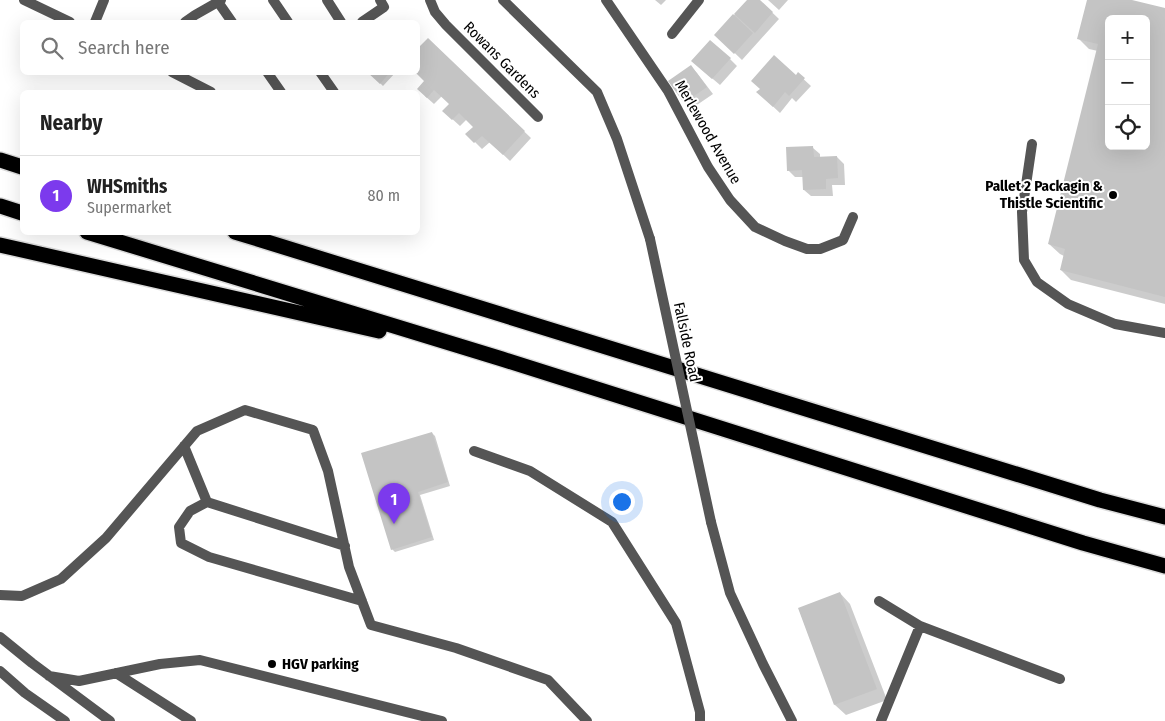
<!DOCTYPE html>
<meta charset="utf-8">
<style>
body{margin:0;font-family:"Fira Sans Condensed",sans-serif;background:#f2f2f2;color:#222}
.controls{position:absolute;right:15px;top:15px;display:grid;overflow:hidden;border-radius:8px;box-shadow:0 5px 20px #0002}
.controls button{width:45px;height:45px;display:grid;place-items:center;padding:0;border:0;border-bottom:1px solid #e0e0e0;background:#fff;color:#222;font:25px sans-serif}
.you{position:absolute;left:621px;top:501px;width:18px;height:18px;margin:-12px;border:4px solid #fff;border-radius:50%;background:#1a73e8;box-shadow:0 0 0 8px #1a73e833}
.badge{display:grid;place-items:center;width:32px;height:32px;border-radius:50%;background:#7c3aed;color:#fff;font-size:16px;font-weight:700}
.pin{position:absolute;translate:-50% -41px;filter:drop-shadow(0 1px 2px #0008)}
.pin::after{content:'';position:absolute;top:26px;width:18px;height:15px;background:inherit;clip-path:polygon(0 0,100% 0,50% 100%)}
.list{margin:0;padding:0;list-style:none}
h2{display:flex;justify-content:space-between;align-items:center;height:65px;margin:0;padding:0 20px;font-size:21px}
h2 small{font-size:16px;font-weight:400;color:#767676}
.list li{display:grid;grid-template-columns:32px 1fr auto;gap:15px;align-items:center;box-sizing:border-box;height:80px;padding:0 20px;border-top:1px solid #e0e0e0}
.list b{display:block;font-size:19px;white-space:nowrap}
.list p{margin:0;font-size:16px;white-space:nowrap;color:#767676}
.list em{font-size:16px;font-style:normal;color:#767676}
.icon{flex:none;width:28px;height:28px;fill:none;stroke:currentColor;stroke-width:2;stroke-linecap:round;stroke-linejoin:round}
.map{position:relative;flex:none;width:1165px;height:721px;overflow:hidden}
.search{position:absolute;background:#fff;box-shadow:0 5px 20px #0002;left:20px;top:20px;width:400px;height:55px;display:flex;align-items:center;gap:12px;box-sizing:border-box;padding:0 18px;border-radius:8px;color:#767676;font-size:19px}
.panel{position:absolute;background:#fff;box-shadow:0 5px 20px #0002;left:20px;top:90px;width:400px;height:145px;border-radius:8px}
.map>svg:first-child{display:block}
.shadow{fill:#0003;fill-rule:evenodd}
.building{fill:#c4c4c4;fill-rule:evenodd}
.lines{fill:none;stroke-linecap:round;stroke-linejoin:round}
.motorway-casing{stroke:#dbdbdb;stroke-width:18}
.service{stroke:#555;stroke-width:10}
.minor{stroke:#555;stroke-width:10}
.tertiary{stroke:#555;stroke-width:10}
.motorway{stroke:#000;stroke-width:15}
.tertiary-bridge{stroke:#555;stroke-width:10}
.poi-dot{fill:#000;stroke:#fff;stroke-width:2}
.labels{text-anchor:middle;stroke-width:4;stroke-linejoin:round;paint-order:stroke}
.street-label{font-size:15px;fill:#000;stroke:#fff}
.poi-label{font-size:15px;font-weight:bold;fill:#000;stroke:#fff;text-anchor:end}
</style>
<div class="map">
<svg width="1165" height="721" viewBox="0 0 1165 721">
<rect width="100%" height="100%" fill="#fff"/>
<!-- shadow -->
<path class="shadow" d="M 655,0 L 666,0 L 661,5 Z
M 748,0 L 759,0 L 779,19 L 742,60 L 716,35 Z
M 768,0 L 788,0 L 779,10 Z
M 1089,0 L 1127,0 L 1165,9 L 1165,304 L 1071,280 L 1061,270 L 1064,256 L 1060,254 L 1049,244 L 1098,51 L 1089,49 L 1079,39 ZM 1109,19 L 1146,19 L 1146,146 L 1109,146 Z
M 428,40 L 531,138 L 510,161 L 490,142 L 482,149 L 467,134 L 475,127 L 467,119 L 460,126 L 450,117 L 450,104 L 442,96 L 434,104 L 425,96 L 426,81 L 418,72 L 418,50 Z
M 730,59 L 737,66 L 720,85 L 700,68 Z
M 690,66 L 697,73 L 713,94 L 691,109 L 685,103 Z
M 369,72 L 396,72 L 383,86 Z
M 798,74 L 811,86 L 796,102 L 792,98 L 780,113 L 765,99 Z
M 813,148 L 820,154 L 820,158 L 837,157 L 844,164 L 845,185 L 832,185 L 833,196 L 811,196 L 804,190 L 804,177 L 795,177 L 788,170 Z
M 432,433 L 435,436 L 450,486 L 420,495 L 434,540 L 395,552 L 392,549 Z
M 840,593 L 850,604 L 887,700 L 846,715 L 835,705 L 799,609 Z"/>
<!-- building -->
<path class="building" d="M 747,0 L 760,0 L 773,12 L 755,33 L 734,14 Z
M 1087,0 L 1132,0 L 1165,8 L 1165,297 L 1060,270 L 1065,249 L 1048,244 L 1098,44 L 1077,39 ZM 1109,19 L 1146,19 L 1146,146 L 1109,146 Z
M 733,14 L 753,33 L 734,54 L 714,35 Z
M 428,38 L 525,131 L 503,155 L 482,136 L 474,143 L 465,134 L 473,127 L 459,113 L 452,120 L 442,111 L 449,104 L 434,90 L 427,98 L 417,89 L 424,81 L 415,72 L 418,72 L 418,48 Z
M 710,40 L 731,58 L 712,79 L 691,61 Z
M 774,55 L 796,75 L 798,72 L 805,78 L 789,96 L 785,92 L 773,107 L 756,92 L 760,89 L 751,81 Z
M 691,65 L 707,87 L 684,103 L 668,81 Z
M 367,72 L 390,72 L 380,84 Z
M 813,146 L 814,157 L 837,156 L 838,178 L 826,179 L 826,189 L 803,190 L 802,170 L 787,171 L 786,147 Z
M 432,432 L 448,482 L 418,492 L 432,537 L 391,550 L 361,453 Z
M 840,592 L 877,689 L 834,705 L 798,608 Z"/>
<g class="lines">
<defs>
<path id="motorway" d="M 0,160 L 22,167
M 0,206 L 22,213
M 87,232 L 502,359 L 1083,543 L 1165,566
M 235,232 L 1100,500 L 1165,517
M 0,245 L 379,331"/>
</defs>
<!-- motorway casing -->
<use href="#motorway" class="motorway-casing"/>
<!-- service -->
<path class="service" d="M 24,0 L 70,22
M 221,0 L 218,2 L 232,22
M 273,0 L 288,22
M 327,0 L 341,22
M 95,22 L 104,0
M 185,22 L 195,15 L 218,2
M 362,22 L 384,7 L 380,0
M 172,72 L 211,92
M 267,72 L 281,92
M 320,72 L 334,92
M 1032,144 L 1022,212 L 1024,260 L 1037,282 L 1068,304 L 1115,324 L 1165,333
M 184,446 L 207,502 L 345,546
M 474,451 L 530,471 L 612,522 L 676,623 L 700,712 L 700,721
M 207,502 L 190,511 L 179,527 L 181,543 L 209,557 L 362,601
M 0,595 L 22,596 L 61,579 L 106,538 L 197,431 L 245,410 L 313,430 L 328,471 L 349,567 L 371,625 L 456,648 L 548,680 L 587,721
M 879,601 L 920,626 L 1060,679
M 0,637 L 32,663 L 110,721
M 0,671 L 25,693 L 65,721
M 116,673 L 191,721
M 49,676 L 79,681 L 160,664 L 200,660 L 442,721
M 881,721 L 920,626"/>
<!-- minor -->
<path class="minor" d="M 430,0 L 435,12 L 446,25 L 538,117
M 606,0 L 668,91 L 708,167 L 730,200 L 755,227 L 785,241 L 807,249 L 820,249 L 843,240 L 853,217
M 672,34 L 699,0"/>
<!-- tertiary -->
<path class="tertiary" d="M 503,0 L 597,92 L 617,139 L 650,239
M 711,522 L 730,593 L 763,664 L 792,721"/>
<!-- motorway -->
<use href="#motorway" class="motorway"/>
<!-- tertiary-bridge -->
<path class="tertiary-bridge" d="M 650,239 L 711,522"/>
</g>
<!-- markers -->
<g class="poi-dot">
<circle cx="1113" cy="195" r="5"/>
<circle cx="272" cy="664" r="5"/>
</g>
<g class="labels">
<!-- street labels -->
<g class="street-label">
<text transform="translate(502 60) rotate(45)" y="5">Rowans Gardens</text>
<text transform="translate(708 132) rotate(60)" y="5">Merlewood Avenue</text>
<text transform="translate(687 342) rotate(78)" y="5">Fallside Road</text>
</g>
<!-- poi labels -->
<g class="poi-label">
<text x="1103" y="191">Pallet 2 Packagin &amp;<tspan x="1103" dy="17">Thistle Scientific</tspan></text>
<text x="282" y="669" text-anchor="start">HGV parking</text>
</g>
</g>
</svg>
<div class="controls">
<button>+</button>
<button>−</button>
<button><svg class="icon" aria-label="locate" viewBox="0 0 24 24"><circle cx="12" cy="12" r="6"/><path d="M12 2v4M12 18v4M2 12h4M18 12h4"/></svg></button>
</div>
<div class="you"></div>
<div class="pin badge" style="left:394px;top:524px">1</div>
<div class="search"><svg class="icon" aria-label="search" viewBox="0 0 24 24"><circle cx="10" cy="10" r="6"/><path d="M15 15l6 6"/></svg>Search here</div>
<section class="panel">
<h2>Nearby<small></small></h2>
<ul class="list">
<li><span class="badge">1</span><div><b>WHSmiths</b><p>Supermarket</p></div><em>80 m</em></li>
</ul>
</section>
</div>
